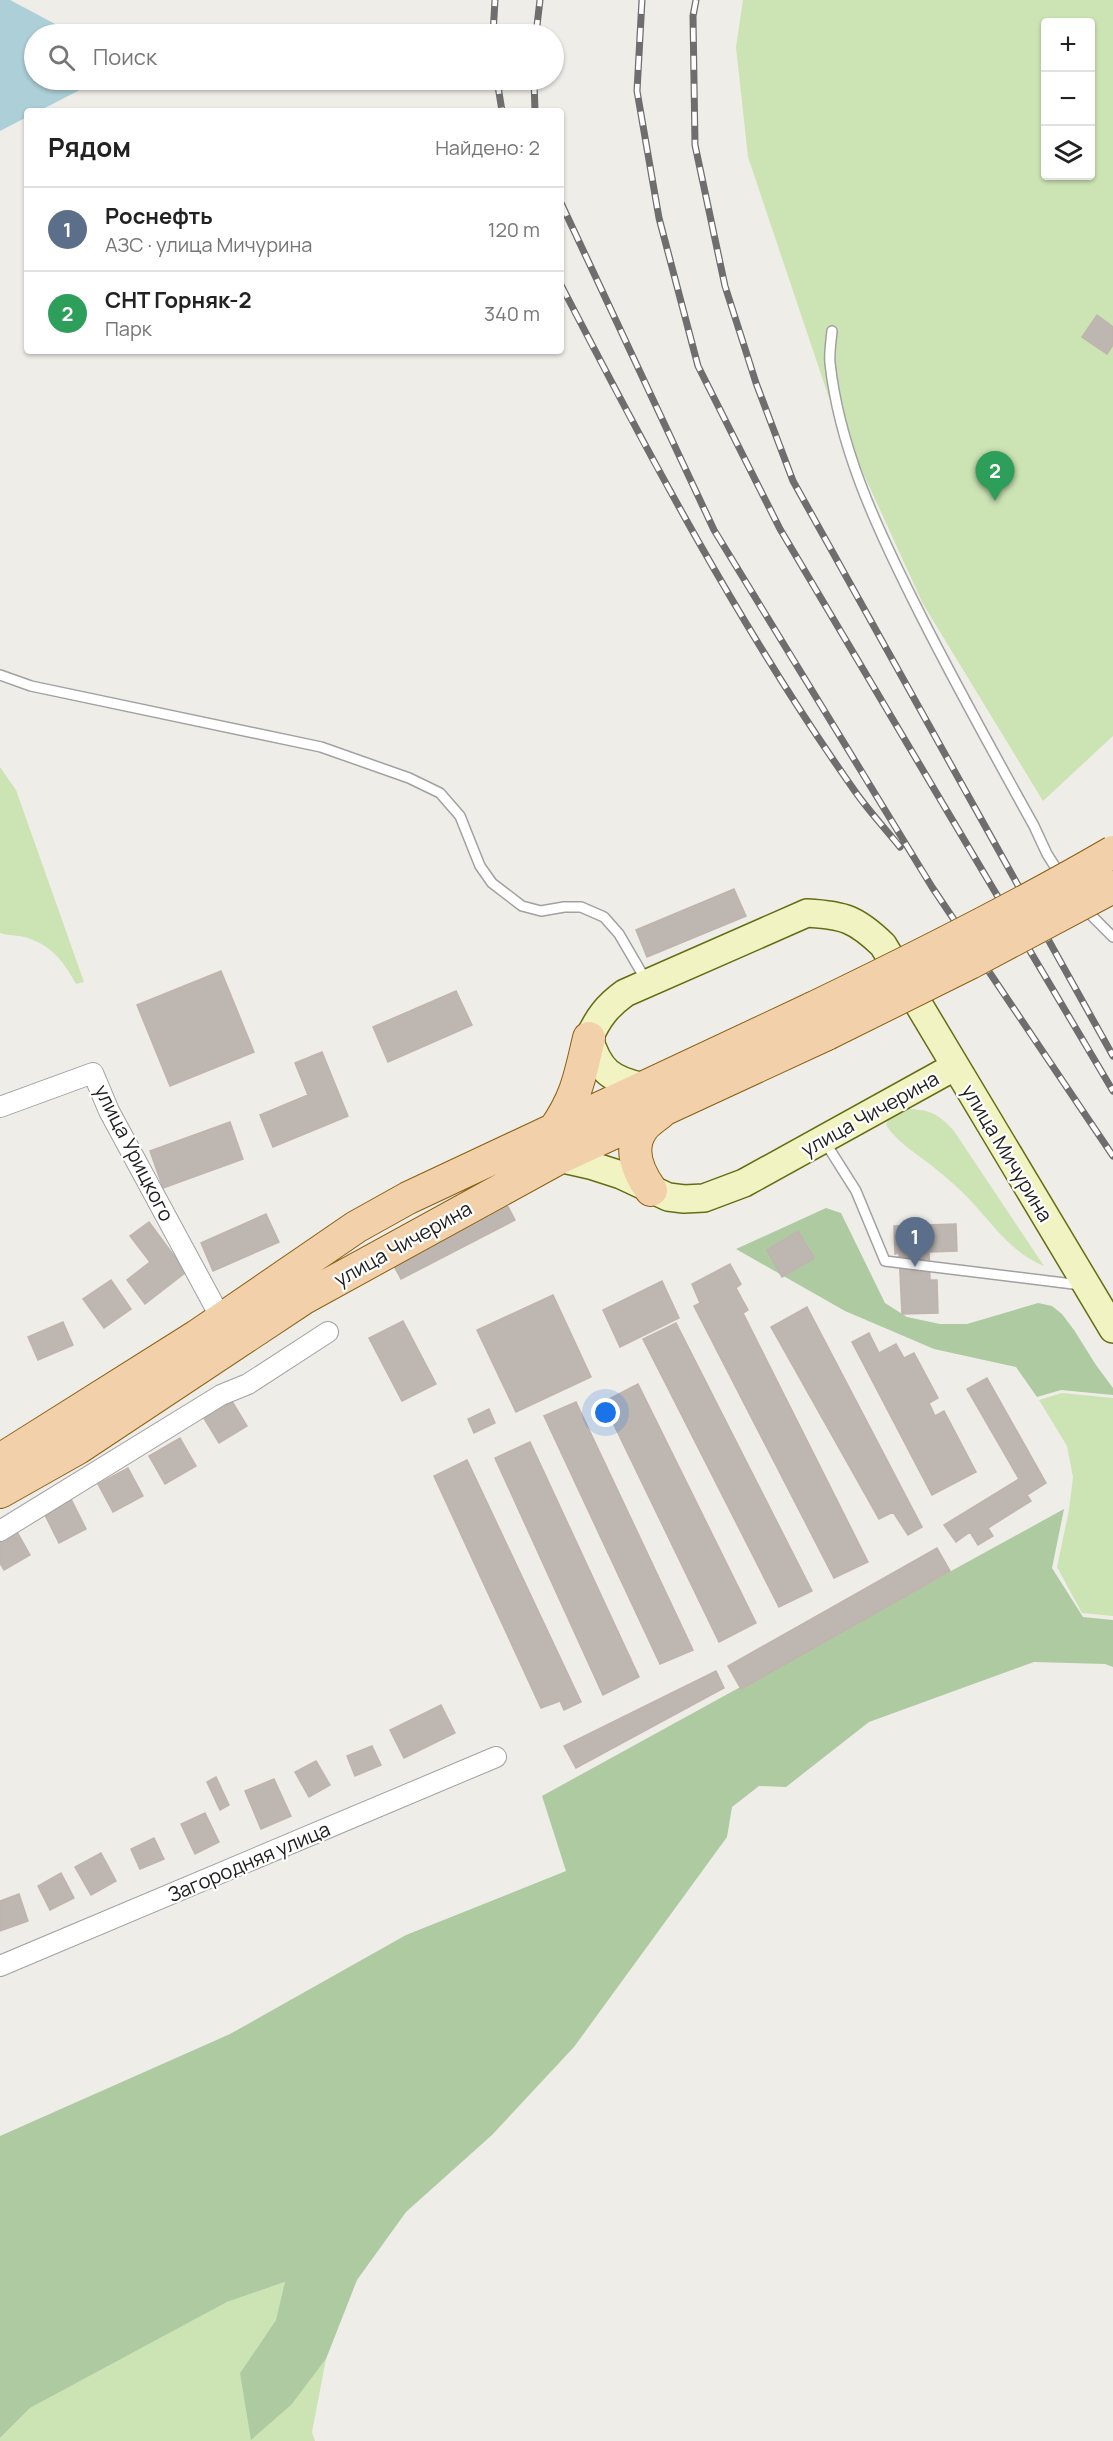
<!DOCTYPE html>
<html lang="ru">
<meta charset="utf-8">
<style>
body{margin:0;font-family:Manrope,sans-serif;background:#f6f6f6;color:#222}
.controls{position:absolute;right:18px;top:18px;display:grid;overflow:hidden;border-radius:6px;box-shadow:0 2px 4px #0004}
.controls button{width:54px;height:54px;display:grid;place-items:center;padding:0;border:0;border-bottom:2px solid #e0e0e0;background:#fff;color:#222;font:30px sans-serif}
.you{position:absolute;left:606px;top:1413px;width:21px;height:21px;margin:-15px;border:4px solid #fff;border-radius:50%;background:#1a73e8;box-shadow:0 0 0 9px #1a73e833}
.badge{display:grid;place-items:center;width:39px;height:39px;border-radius:50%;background:#b9171a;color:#fff;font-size:20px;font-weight:700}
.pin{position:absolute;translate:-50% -50px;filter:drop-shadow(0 2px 3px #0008)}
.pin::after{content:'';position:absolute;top:32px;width:21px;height:18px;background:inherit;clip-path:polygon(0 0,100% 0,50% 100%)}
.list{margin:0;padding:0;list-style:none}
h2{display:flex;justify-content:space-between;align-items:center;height:78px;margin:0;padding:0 24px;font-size:26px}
h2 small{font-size:20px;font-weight:400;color:#767676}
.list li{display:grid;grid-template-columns:39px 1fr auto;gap:18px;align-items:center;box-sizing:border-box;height:84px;padding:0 24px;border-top:2px solid #e0e0e0}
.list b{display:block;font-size:22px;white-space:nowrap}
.list p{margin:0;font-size:20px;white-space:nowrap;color:#767676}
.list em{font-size:20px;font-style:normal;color:#767676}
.icon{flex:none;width:33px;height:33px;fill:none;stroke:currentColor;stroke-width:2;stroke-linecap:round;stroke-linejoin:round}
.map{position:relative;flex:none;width:1113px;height:2441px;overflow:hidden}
.search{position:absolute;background:#fff;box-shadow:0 2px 4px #0004;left:24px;top:24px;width:540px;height:66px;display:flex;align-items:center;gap:15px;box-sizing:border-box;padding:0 21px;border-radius:33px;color:#767676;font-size:22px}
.panel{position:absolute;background:#fff;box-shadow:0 2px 4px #0004;left:24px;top:108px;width:540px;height:246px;border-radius:6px}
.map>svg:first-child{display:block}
.grass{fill:#cce3b4;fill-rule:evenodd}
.forest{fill:#aecaa1}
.water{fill:#adcfd8}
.building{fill:#bdb6b1;stroke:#c0b4ac;stroke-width:1.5}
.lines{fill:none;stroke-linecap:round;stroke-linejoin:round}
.lane-casing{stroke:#a1a1a1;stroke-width:12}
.street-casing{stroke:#a1a1a1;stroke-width:22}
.secondary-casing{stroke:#656d12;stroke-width:30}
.primary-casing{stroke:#8b6011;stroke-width:34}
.lane{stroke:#fff;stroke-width:9}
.street{stroke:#fff;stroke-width:20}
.secondary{stroke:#f1f3c2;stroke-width:27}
.primary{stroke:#f2d1aa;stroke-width:32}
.rail-casing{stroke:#6e6e6e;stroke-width:7}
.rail{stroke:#fff;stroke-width:4.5;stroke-dasharray:14;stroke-linecap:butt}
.primary-bridge-casing{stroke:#8b6011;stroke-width:34;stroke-linecap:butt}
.primary-bridge{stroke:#f2d1aa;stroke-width:32}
.labels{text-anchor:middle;stroke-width:4.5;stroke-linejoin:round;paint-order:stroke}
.street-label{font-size:20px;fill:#202020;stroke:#fff}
</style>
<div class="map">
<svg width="1113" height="2441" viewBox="0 0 1113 2441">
<rect width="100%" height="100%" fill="#efede8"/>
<!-- grass -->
<path class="grass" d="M 743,0 L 1113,0 L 1113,736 L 1043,801 L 923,604 L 829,398 L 748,157 L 736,47 ZM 1046,22 L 1090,22 L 1090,176 L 1046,176 Z
M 0,767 L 16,790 L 84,982 L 76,984 C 63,960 48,941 19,936 C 13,935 6,935 0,933 Z
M 904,1109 C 929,1109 938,1113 954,1131 L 1044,1266 C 1011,1253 992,1223 969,1199 C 961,1190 951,1182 942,1174 C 923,1157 900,1146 886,1125 L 890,1114 Z
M 1062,1393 L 1113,1398 L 1113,1616 L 1082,1613 L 1057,1567 L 1069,1510 L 1073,1477 L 1067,1446 L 1039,1400 Z
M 286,2282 L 276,2320 L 240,2373 L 292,2404 L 326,2359 L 312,2432 L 315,2441 L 0,2441 L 0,2438 L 30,2408 L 227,2302 Z"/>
<!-- forest -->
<path class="forest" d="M 826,1208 L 841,1213 L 885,1303 L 907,1317 L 940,1324 L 967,1324 L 1038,1303 L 1052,1306 L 1062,1314 L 1074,1330 L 1096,1365 L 1113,1388 L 1113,1395 L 1061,1390 L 1037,1397 L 1016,1367 L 934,1349 L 845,1311 L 736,1249 Z
M 1064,1509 L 1052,1568 L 1083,1617 L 1113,1620 L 1113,1667 L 1105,1664 L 1034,1662 L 869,1722 L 786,1787 L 759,1786 L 732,1807 L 727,1837 L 574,2047 L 492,2135 L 406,2212 L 357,2280 L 326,2359 L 292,2404 L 251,2440 L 240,2373 L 276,2320 L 285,2282 L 227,2302 L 30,2408 L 0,2438 L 0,2136 L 230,2034 L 406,1935 L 566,1871 L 542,1796 Z"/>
<!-- water -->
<path class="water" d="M 0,0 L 10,0 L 74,34 L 34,34 L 34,80 L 99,80 L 39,111 L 27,111 L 27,117 L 0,131 Z"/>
<!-- building -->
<path class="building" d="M 1097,315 L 1113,327 L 1113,345 L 1107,354 L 1082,337 Z
M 734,889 L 746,916 L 647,957 L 636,930 Z
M 221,971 L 254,1052 L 170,1086 L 137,1005 Z
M 456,991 L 472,1025 L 388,1062 L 373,1027 Z
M 322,1052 L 348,1116 L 273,1147 L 260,1115 L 308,1095 L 295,1063 Z
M 230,1122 L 243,1159 L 163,1188 L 150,1151 Z
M 507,1205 L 515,1220 L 401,1279 L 393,1264 Z
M 266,1214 L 279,1242 L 213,1271 L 201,1243 Z
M 149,1222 L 186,1272 L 145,1304 L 127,1280 L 150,1262 L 130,1236 Z
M 956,1224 L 957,1251 L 929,1252 L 930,1280 L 937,1280 L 938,1313 L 902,1314 L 899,1253 L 895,1254 L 894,1226 Z
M 798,1231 L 814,1258 L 782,1277 L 767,1250 Z
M 730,1264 L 741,1284 L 736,1288 L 748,1310 L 743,1313 L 868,1562 L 834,1578 L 694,1306 L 700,1303 L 692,1284 Z
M 111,1280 L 131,1309 L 104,1328 L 83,1299 Z
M 662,1281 L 679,1318 L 620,1347 L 603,1310 Z
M 553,1295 L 591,1377 L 516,1412 L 477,1330 Z
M 807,1307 L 922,1527 L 908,1535 L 893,1512 L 879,1519 L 771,1327 Z
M 403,1321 L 436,1384 L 402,1401 L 369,1338 Z
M 63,1322 L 73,1345 L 38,1360 L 28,1337 Z
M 676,1323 L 812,1591 L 779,1607 L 643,1339 Z
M 869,1333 L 879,1353 L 896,1344 L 904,1358 L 914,1353 L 938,1398 L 929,1403 L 935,1416 L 944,1411 L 976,1472 L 932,1495 L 852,1342 Z
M 987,1378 L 1046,1483 L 1027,1495 L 1031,1501 L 988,1528 L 993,1536 L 978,1545 L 970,1532 L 956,1542 L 944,1525 L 1019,1479 L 967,1389 Z
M 638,1384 L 756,1623 L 719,1642 L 603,1402 Z
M 230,1398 L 247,1426 L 219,1443 L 202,1415 Z
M 576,1402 L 693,1650 L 660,1664 L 544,1416 Z
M 489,1409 L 495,1423 L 474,1433 L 468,1419 Z
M 180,1438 L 196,1466 L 165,1484 L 149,1456 Z
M 530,1442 L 639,1677 L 603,1695 L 495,1458 Z
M 467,1460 L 581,1702 L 564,1710 L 560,1701 L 541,1708 L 434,1476 Z
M 128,1468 L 143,1496 L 113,1512 L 98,1484 Z
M 71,1499 L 86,1529 L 59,1543 L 44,1513 Z
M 16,1530 L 30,1555 L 4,1570 L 0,1563 L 0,1539 Z
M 937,1548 L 950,1571 L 741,1689 L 728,1666 Z
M 716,1671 L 724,1688 L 576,1768 L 564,1746 Z
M 441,1705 L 455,1733 L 404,1758 L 390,1730 Z
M 372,1746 L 381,1765 L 355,1776 L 347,1756 Z
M 316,1761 L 330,1785 L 309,1797 L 295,1772 Z
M 216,1777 L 229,1805 L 220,1810 L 207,1782 Z
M 274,1779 L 291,1816 L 261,1829 L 245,1791 Z
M 205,1813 L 219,1842 L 195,1854 L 181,1824 Z
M 154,1838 L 164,1859 L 140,1869 L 131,1849 Z
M 101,1853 L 116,1881 L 91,1895 L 75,1867 Z
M 61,1873 L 74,1898 L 50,1910 L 38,1886 Z
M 19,1894 L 28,1921 L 0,1931 L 0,1901 Z"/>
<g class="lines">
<defs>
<path id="lane" d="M 832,331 C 831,342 829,353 830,363 C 839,446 875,524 912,598 C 950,675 992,750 1034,826 L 1047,854 L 1061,876
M 0,675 L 31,686 L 321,747 L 409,778 L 440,793 L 460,816 L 480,866 L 492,883 L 522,906 L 541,911 L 564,907 L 581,907 L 604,917 L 619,934 L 647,982
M 1085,909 L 1113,937
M 825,1142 L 856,1191 L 885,1261 L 1081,1285"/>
<path id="street" d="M 0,1107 L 93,1073 L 109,1111 L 222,1320
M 0,1531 L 221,1395 L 248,1384 L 328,1332
M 0,1966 L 496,1757"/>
<path id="secondary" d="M 644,1087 C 611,1080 599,1071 589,1038 C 598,1018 607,1006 625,993 L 807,913 C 844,915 856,919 883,945 L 1113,1329
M 559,1158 L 590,1165 L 621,1175 L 668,1197 L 684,1199 L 704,1198 L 744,1183 L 954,1067"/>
<path id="primary" d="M 554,1130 C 577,1097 580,1076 589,1038
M 651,1190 C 638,1172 628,1149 642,1129 C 646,1123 655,1117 660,1113
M 0,1460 L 197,1336 L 356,1227 L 408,1198 L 813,1008
M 0,1492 L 78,1448 L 304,1298 L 559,1158 L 827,1034"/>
</defs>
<!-- lane casing -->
<use href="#lane" class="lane-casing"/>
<!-- street casing -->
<use href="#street" class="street-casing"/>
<!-- secondary casing -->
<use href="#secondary" class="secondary-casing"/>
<!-- primary casing -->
<use href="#primary" class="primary-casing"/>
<!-- lane -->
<use href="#lane" class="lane"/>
<!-- street -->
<use href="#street" class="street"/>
<!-- secondary -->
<use href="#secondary" class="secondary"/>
<!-- primary -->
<use href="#primary" class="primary"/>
<defs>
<path id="rail" d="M 642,0 L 637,91 L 659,218 L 698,366 L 780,529 L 1113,1091
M 696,0 L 693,16 L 695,145 L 725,286 L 756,383 L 793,481 L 1113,1056
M 493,34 L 495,0
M 536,34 L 540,0
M 497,80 L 502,111
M 534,80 L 535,111
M 561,203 L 714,530 L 932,887 L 1113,1156
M 561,285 C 650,457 741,629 852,787 C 866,808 884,827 900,847"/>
</defs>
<!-- rail casing -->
<use href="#rail" class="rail-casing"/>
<!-- rail -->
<use href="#rail" class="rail"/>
<defs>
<path id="primary-bridge" d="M 813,1008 C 915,959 1015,909 1113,852
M 827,1034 L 970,963 L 1113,887"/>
</defs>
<!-- primary-bridge casing -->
<use href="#primary-bridge" class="primary-bridge-casing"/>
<!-- primary-bridge -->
<use href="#primary-bridge" class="primary-bridge"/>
</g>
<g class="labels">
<!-- street labels -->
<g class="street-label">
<text transform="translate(870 1114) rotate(-29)" y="7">улица Чичерина</text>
<text transform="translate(134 1153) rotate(63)" y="7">улица Урицкого</text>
<text transform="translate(1007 1153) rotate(59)" y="7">улица Мичурина</text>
<text transform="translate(403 1244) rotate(-29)" y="7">улица Чичерина</text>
<text transform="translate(249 1862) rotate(-23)" y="7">Загородняя улица</text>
</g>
</g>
</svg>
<div class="controls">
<button>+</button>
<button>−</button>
<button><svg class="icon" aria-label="layers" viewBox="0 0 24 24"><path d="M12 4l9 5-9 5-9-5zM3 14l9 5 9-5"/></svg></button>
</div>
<div class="you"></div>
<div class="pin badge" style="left:915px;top:1267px;background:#5c6f8a">1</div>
<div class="pin badge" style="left:995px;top:501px;background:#2e9e5b">2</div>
<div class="search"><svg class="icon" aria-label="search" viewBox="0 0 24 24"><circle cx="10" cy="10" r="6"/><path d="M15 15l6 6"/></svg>Поиск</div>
<section class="panel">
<h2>Рядом<small>Найдено: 2</small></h2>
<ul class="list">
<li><span class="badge" style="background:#5c6f8a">1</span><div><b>Роснефть</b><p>АЗС · улица Мичурина</p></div><em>120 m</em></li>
<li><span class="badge" style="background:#2e9e5b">2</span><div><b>СНТ Горняк-2</b><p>Парк</p></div><em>340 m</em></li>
</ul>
</section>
</div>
